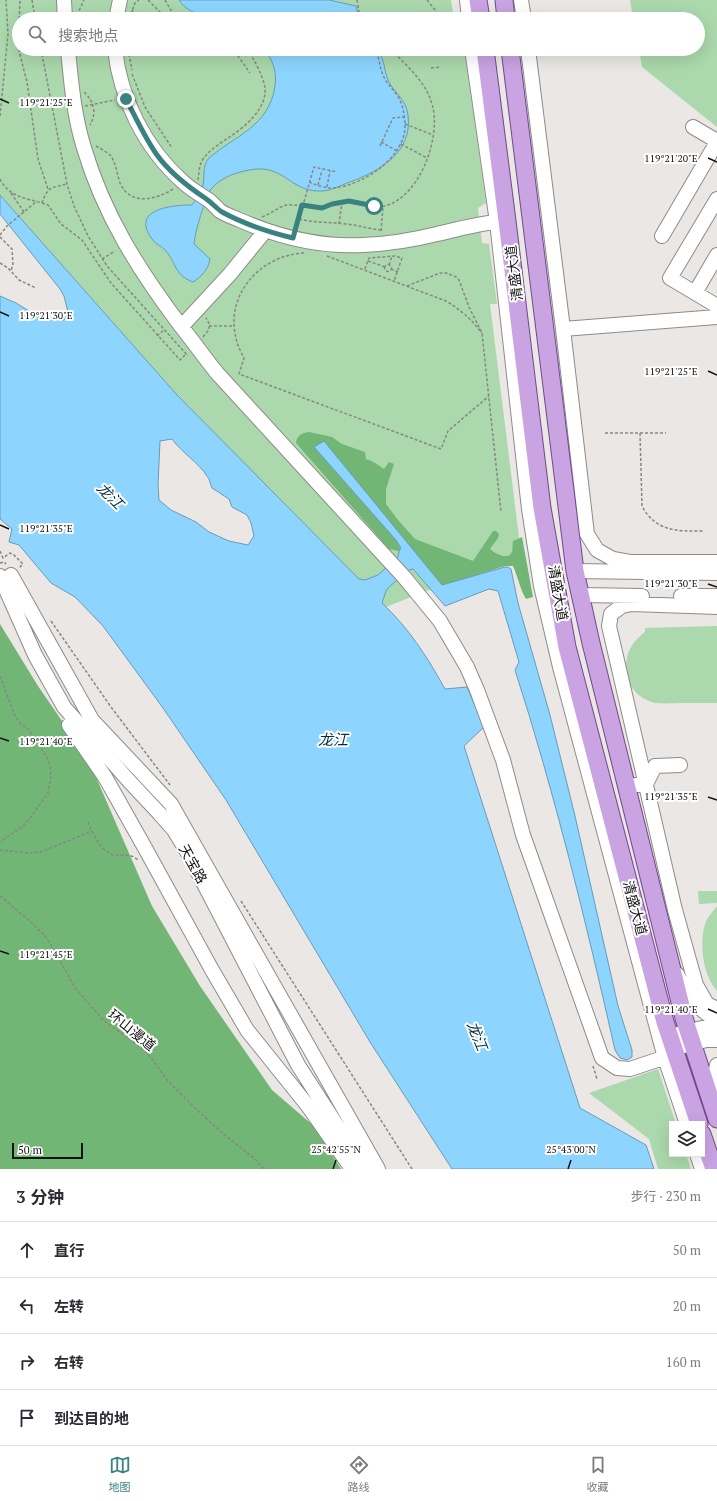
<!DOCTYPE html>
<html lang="zh">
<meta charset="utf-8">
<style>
body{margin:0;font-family:"PT Serif","Noto Sans SC",serif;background:#f7f7f7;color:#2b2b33}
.controls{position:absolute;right:12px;bottom:12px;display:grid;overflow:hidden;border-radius:0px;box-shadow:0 4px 16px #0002}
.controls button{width:36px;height:36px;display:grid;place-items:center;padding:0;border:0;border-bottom:1px solid #e1e1e2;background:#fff;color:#2b2b33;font:20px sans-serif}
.scale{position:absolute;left:12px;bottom:10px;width:71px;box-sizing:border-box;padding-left:4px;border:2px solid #141312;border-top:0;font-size:11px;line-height:14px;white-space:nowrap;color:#141312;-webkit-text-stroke:3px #fff;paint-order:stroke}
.stop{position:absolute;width:12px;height:12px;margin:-9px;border:3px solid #39827f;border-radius:50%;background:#fff}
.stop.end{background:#39827f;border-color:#fff;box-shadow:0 1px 4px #0008}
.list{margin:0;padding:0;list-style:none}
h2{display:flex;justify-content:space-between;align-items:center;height:52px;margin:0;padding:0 16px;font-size:17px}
h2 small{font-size:13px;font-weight:400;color:#7c7c81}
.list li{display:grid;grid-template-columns:26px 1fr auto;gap:12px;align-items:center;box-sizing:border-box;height:56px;padding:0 16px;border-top:1px solid #e1e1e2}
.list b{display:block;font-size:15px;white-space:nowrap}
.list em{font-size:13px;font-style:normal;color:#7c7c81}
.icon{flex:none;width:22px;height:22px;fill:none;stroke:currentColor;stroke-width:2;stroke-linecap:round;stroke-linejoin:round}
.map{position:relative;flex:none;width:717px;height:1169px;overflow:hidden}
.search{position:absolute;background:#fff;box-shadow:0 4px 16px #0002;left:12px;right:12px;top:12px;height:44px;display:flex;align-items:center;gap:10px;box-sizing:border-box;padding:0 14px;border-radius:22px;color:#7c7c81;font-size:15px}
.sheet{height:276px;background:#fff}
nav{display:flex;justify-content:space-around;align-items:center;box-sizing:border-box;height:56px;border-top:1px solid #e1e1e2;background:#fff;font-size:11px;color:#7c7c81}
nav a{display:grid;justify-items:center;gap:2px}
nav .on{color:#39827f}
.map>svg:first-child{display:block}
.green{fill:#abd8ac}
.forest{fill:#72b676}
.water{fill:#8dd5fe;stroke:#699bb7;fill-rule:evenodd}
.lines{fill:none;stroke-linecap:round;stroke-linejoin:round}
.minor-casing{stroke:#8f8b89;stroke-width:16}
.major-casing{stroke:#72498c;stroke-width:19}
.path{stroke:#888684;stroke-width:1.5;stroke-dasharray:3 2;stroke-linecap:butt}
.minor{stroke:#fff;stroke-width:14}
.major{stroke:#c9a3e2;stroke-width:17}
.route{stroke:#39827f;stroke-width:5}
.ticks{fill:none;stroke:#141312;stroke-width:1.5}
.labels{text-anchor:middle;stroke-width:4;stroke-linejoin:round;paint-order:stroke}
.street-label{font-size:14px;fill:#141312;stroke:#fff}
.water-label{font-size:15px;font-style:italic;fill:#022e42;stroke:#fff}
.ticks-label{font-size:10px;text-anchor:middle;fill:#141312;stroke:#fff;stroke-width:4;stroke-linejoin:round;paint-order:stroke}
</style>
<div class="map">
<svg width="717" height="1169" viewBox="0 0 717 1169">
<rect width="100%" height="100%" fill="#eae7e4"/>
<!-- green -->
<path class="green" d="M 0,0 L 451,0 L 454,19 L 19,19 L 19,49 L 464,49 L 486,203 L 478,208 L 482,243 L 489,244 L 497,304 L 490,304 L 522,562 C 475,572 430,589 386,607 L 177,395 L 0,195 Z
M 630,0 L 717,0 L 717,127 L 642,67 L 639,49 L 698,49 L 698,19 L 633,19 Z
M 717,626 L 717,703 C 706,703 694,703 683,703 C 674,703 664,704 655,703 C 639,699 626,686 626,668 C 626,652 632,642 645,632 L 645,628 Z
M 698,891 L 717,891 L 717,903 L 699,904 Z
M 717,906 L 717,991 C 703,975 699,945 705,924 C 707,918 713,911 717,906 Z
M 658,1069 L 676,1124 L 672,1124 L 672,1154 L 686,1154 L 691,1169 L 658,1169 L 649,1139 L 589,1093 Z"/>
<!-- forest -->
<path class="forest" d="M 309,432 L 332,437 L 342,444 L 365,452 L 366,459 C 373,461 378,465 384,469 L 389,462 L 394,464 L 386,489 L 386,504 L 398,520 L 415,539 L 473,561 L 493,531 L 496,531 L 499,534 L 498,538 L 490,549 C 494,553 508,561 512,552 C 513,549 512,545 513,541 L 522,537 L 533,597 L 526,599 C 520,589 518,577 513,566 L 505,566 L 442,586 L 324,441 L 315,447 L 396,540 L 401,549 L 399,551 L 389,549 L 296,443 C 297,435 302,433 309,432 Z
M 0,624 L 38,686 L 73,737 L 95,775 L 152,906 L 200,986 L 272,1090 L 315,1127 L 341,1169 L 0,1169 Z"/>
<!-- water -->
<path class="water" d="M 179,0 L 329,0 L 356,6 L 359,19 L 210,19 C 198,14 186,11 179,0 Z
M 264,49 L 376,49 C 386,59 383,70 389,82 C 395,94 406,99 408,115 C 413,152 380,171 350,182 C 341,185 331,191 322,191 C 296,192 289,175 269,170 C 258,167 242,171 231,175 C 224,178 216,183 211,189 C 205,199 195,231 194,244 L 210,259 C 208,270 202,276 193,282 C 174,275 177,264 166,251 C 162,246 155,244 152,239 C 130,209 172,205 192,205 C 196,199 202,192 203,185 C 205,174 202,169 208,159 C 235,135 269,127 275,86 C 277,72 273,60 264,49 Z
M 0,195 L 177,395 L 359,579 L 365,580 L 378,575 L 398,557 L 399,551 L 401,548 L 396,540 L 314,447 L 324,441 L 442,585 L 505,567 L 508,567 L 511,569 L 518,603 L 550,715 L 575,816 L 618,1006 L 632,1050 L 632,1057 L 627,1060 L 620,1058 L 615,1050 C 586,922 555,794 515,670 L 519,662 L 498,591 L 489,589 L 445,606 L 413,569 L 409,570 L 389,587 L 386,591 L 382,603 C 408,627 428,658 445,689 L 467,687 L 484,727 L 464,746 L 580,1108 L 646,1145 L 654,1169 L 452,1169 L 370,1042 L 226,800 L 163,708 L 103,626 L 75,597 L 51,583 L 19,545 L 9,542 L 12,529 L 0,519 L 0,296 L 16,303 L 44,320 L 64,320 L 68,312 L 64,296 L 60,289 L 0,214 ZM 172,439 C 182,453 198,462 207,476 C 210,479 210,484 212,488 L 229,499 L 232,507 L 247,515 L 251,523 L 254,536 L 248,545 L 229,541 L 209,532 L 196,522 L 171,510 L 159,500 L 158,485 L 160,441 Z"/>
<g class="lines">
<defs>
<path id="minor" d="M 64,0 L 65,19
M 467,0 L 469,19
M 521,0 L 524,19
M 116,19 L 120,0
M 68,49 C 71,82 74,116 84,148 C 104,215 138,269 180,325 C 193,341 204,357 217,373 L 404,577 L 440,621 L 467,667 L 477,690 L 503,760 L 523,835 L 602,1058 L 617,1068 L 630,1069 L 675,1054
M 115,49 C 120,98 145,148 182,181 C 191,190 202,195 211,202 C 214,205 217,208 220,211 C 226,215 235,218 242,221 C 279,237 322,247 363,245 C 388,244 413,240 437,234 C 460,229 482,222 506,221
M 472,49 L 497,222 L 529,509 L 541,586 L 560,667 L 665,1058 L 687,1124
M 528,49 L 563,329 L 587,534 L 597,550 L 613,559 L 630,562 L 717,562
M 693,127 L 717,141
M 717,199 L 670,278 L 717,306
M 662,236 L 717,142
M 695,293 L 717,255
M 182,326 L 230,274 L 265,231
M 563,329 L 717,317
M 575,571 L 717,573
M 11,575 L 92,720 L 171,804 L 378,1169
M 0,576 L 35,655 L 64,707 L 129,781 L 159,813 L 174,830 L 188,853 L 298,1065 L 365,1169
M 580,595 L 642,596
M 681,596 L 717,596
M 717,607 L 632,604 L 622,606 L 611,614 L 609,626 L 675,910 L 696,985 L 707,1004 L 717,1009
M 69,725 L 105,777 L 145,848 L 212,970 L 247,1030 L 308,1106 L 352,1169
M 627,786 L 646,784 L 655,766 L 680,765
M 677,974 C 686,993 698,1011 717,1020
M 670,1036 L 702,1028 L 717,1028
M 673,1049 L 706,1040 L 717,1040
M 716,1103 C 715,1090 713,1077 717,1065
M 697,1154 L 702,1169"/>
<path id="major" d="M 478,0 L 481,19
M 504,0 L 506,19
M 485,49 L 507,221 L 542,508 L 567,647 L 665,1022 L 699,1124
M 510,49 L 575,571 L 591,643 L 684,1018 L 717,1119
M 702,1134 L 714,1169"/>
</defs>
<!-- minor casing -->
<use href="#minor" class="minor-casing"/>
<!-- major casing -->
<use href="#major" class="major-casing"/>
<!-- path -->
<path class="path" d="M 32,0 L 35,19
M 148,0 L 167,19
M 165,0 L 172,12 L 180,19
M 357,0 L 360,19
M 427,0 L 436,11 L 439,19
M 132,10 L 136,19
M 77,15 L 84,0
M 129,19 L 135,3 L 139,0
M 19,24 L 20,0
M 19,49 L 20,55 L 27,82 L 38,159 L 48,189
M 41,49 L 67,184 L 74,206 L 88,236 L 107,266 L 188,356
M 128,49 L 132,70
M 230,49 L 238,56 L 250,73
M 431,68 L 441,67
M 132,74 L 145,107 L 172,148
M 84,92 C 94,101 97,113 90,125
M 85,106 L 115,100
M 0,116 L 8,34 L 6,0
M 405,124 L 433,135
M 381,142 L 397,151
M 401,144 L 427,158
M 96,146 C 101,149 107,152 111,156 C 116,164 117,174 120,183 C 130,206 156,200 173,189
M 380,146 L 393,118 L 404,117
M 0,179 C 8,196 24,198 42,203 C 48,186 51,188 67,184
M 198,180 C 199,173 199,165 203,159 C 210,149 221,143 231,136 C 246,126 267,108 265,88 C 264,78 253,57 247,49
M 309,182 C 316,185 324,188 333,188 C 361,186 404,159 405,127 C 405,117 403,103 397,95 C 392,88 386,83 383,75 C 379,66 380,57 374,49
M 318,185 L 322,170
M 327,187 L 330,171
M 11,193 L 24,212
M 42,203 L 48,205 L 61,224 L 82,240 L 111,283 L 180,360 L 186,354
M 262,217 C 271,214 278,207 287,205 C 298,204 313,209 323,208 C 332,206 340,201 349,201 C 361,202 373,209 385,206 C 420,197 442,136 432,104 C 425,80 407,67 391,49
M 299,219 C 315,223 330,222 346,224 C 358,225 369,229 381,230
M 339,224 L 342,202
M 297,226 L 314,167 L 337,172
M 381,231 L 383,207
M 0,235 L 7,226 L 37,201
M 0,237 L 12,249 L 13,264 L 11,271
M 304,253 C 261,255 225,294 236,338 C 237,345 241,352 244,358 L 239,374 L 441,449 L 448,431 L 489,396
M 327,256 L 446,301 C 461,310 471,319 482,333
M 102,259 L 115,251
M 368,261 L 385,267
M 0,263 L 8,268 L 19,280 L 36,288
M384.5 268a3.5 3.5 0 1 1 7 0a3.5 3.5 0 1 1-7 0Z
M 389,265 L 392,256
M 365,269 L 369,258 L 395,256 L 402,258 L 394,281
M 391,269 L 398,272
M 407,286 L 440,273 L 446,273 L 456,277 L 459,280 L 469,307 L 482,333 L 501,512
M 209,326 L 234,326
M 157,336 L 164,330
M 203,337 C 209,330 212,327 206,318
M 605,433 L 666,433
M 640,433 L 642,506 C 656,532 677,531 703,531
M 0,551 L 3,558 L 10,553 L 14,555 L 23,564 L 19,568
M 0,563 L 4,562 L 6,564
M 51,621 L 111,707 L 170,785
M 0,676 L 15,716 L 21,724 L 28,729 L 47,757 L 50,766 L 51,776 L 48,793 L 30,818 L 22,827 L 0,842
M 88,822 C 93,834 100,851 114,855 C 124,857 128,852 138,860
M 0,850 L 29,853 L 41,852 L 92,831
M 0,896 L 31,922 L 46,937 L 56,953 L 75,988 L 103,1020 L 131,1040 L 146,1052 L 152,1059 L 168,1081 L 194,1107 L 220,1131 L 255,1159 L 264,1169
M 241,901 L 412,1169
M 593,1066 L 597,1079"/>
<!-- minor -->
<use href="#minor" class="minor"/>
<!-- major -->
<use href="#major" class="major"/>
</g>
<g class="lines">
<!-- route -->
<path class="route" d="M 126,99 C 136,118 145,138 157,155 C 170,173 187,186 205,198 C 211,202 216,208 222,212 C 244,224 268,232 293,238 L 302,205 L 322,208 L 332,204 L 349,201 L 374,206"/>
</g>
<!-- ticks -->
<path class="ticks" d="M 0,99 L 9,103M 708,158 L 717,162M 0,312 L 9,316M 708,371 L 717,375M 0,525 L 9,529M 708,584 L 717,587M 0,738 L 9,741M 708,797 L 717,800M 0,951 L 9,954M 708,1009 L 717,1013M 333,1169 L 336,1160M 568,1169 L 571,1160"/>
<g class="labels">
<!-- street labels -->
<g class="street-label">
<text transform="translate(514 273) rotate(-97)" y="5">清盛大道</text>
<text transform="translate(558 593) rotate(80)" y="5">清盛大道</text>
<text transform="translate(193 864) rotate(61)" y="5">天宝路</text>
<text transform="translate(635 908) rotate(75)" y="5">清盛大道</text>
<text transform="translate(132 1030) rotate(39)" y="5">环山漫道</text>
</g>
<!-- water labels -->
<g class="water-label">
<text transform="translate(110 496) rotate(45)" y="5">龙江</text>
<text x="333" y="745">龙江</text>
<text transform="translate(477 1036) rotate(68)" y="5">龙江</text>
</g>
</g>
<g class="ticks-label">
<text x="46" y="106">119°21'25"E</text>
<text x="671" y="162">119°21'20"E</text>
<text x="46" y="319">119°21'30"E</text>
<text x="671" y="375">119°21'25"E</text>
<text x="46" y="532">119°21'35"E</text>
<text x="671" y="587">119°21'30"E</text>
<text x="46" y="745">119°21'40"E</text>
<text x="671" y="800">119°21'35"E</text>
<text x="46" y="958">119°21'45"E</text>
<text x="671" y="1013">119°21'40"E</text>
<text x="336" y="1153">25°42'55"N</text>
<text x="571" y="1153">25°43'00"N</text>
</g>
</svg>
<div class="controls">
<button><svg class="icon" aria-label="layers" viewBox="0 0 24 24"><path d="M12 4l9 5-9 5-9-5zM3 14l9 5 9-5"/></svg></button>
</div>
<div class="scale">50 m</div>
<div class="stop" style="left:374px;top:206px"></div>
<div class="stop end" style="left:126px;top:99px"></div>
<div class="search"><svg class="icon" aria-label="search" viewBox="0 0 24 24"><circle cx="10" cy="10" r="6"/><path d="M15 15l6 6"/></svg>搜索地点</div>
</div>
<section class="sheet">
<h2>3 分钟<small>步行 · 230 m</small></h2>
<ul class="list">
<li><svg class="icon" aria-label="ahead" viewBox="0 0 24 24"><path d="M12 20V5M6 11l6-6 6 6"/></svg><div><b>直行</b></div><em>50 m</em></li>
<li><svg class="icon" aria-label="left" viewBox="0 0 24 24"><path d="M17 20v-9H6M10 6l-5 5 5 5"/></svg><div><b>左转</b></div><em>20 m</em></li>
<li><svg class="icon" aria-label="right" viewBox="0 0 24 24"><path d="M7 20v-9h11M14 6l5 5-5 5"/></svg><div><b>右转</b></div><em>160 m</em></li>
<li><svg class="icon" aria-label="arrive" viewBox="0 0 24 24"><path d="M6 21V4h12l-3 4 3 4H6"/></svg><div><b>到达目的地</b></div></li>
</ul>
</section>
<nav>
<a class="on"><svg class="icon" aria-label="map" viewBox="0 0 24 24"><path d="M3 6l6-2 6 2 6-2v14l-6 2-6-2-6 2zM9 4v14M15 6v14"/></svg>地图</a>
<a><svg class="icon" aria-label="directions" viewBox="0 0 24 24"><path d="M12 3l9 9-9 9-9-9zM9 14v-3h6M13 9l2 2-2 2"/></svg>路线</a>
<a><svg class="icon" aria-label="saved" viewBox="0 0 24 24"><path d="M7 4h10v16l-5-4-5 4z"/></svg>收藏</a>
</nav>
